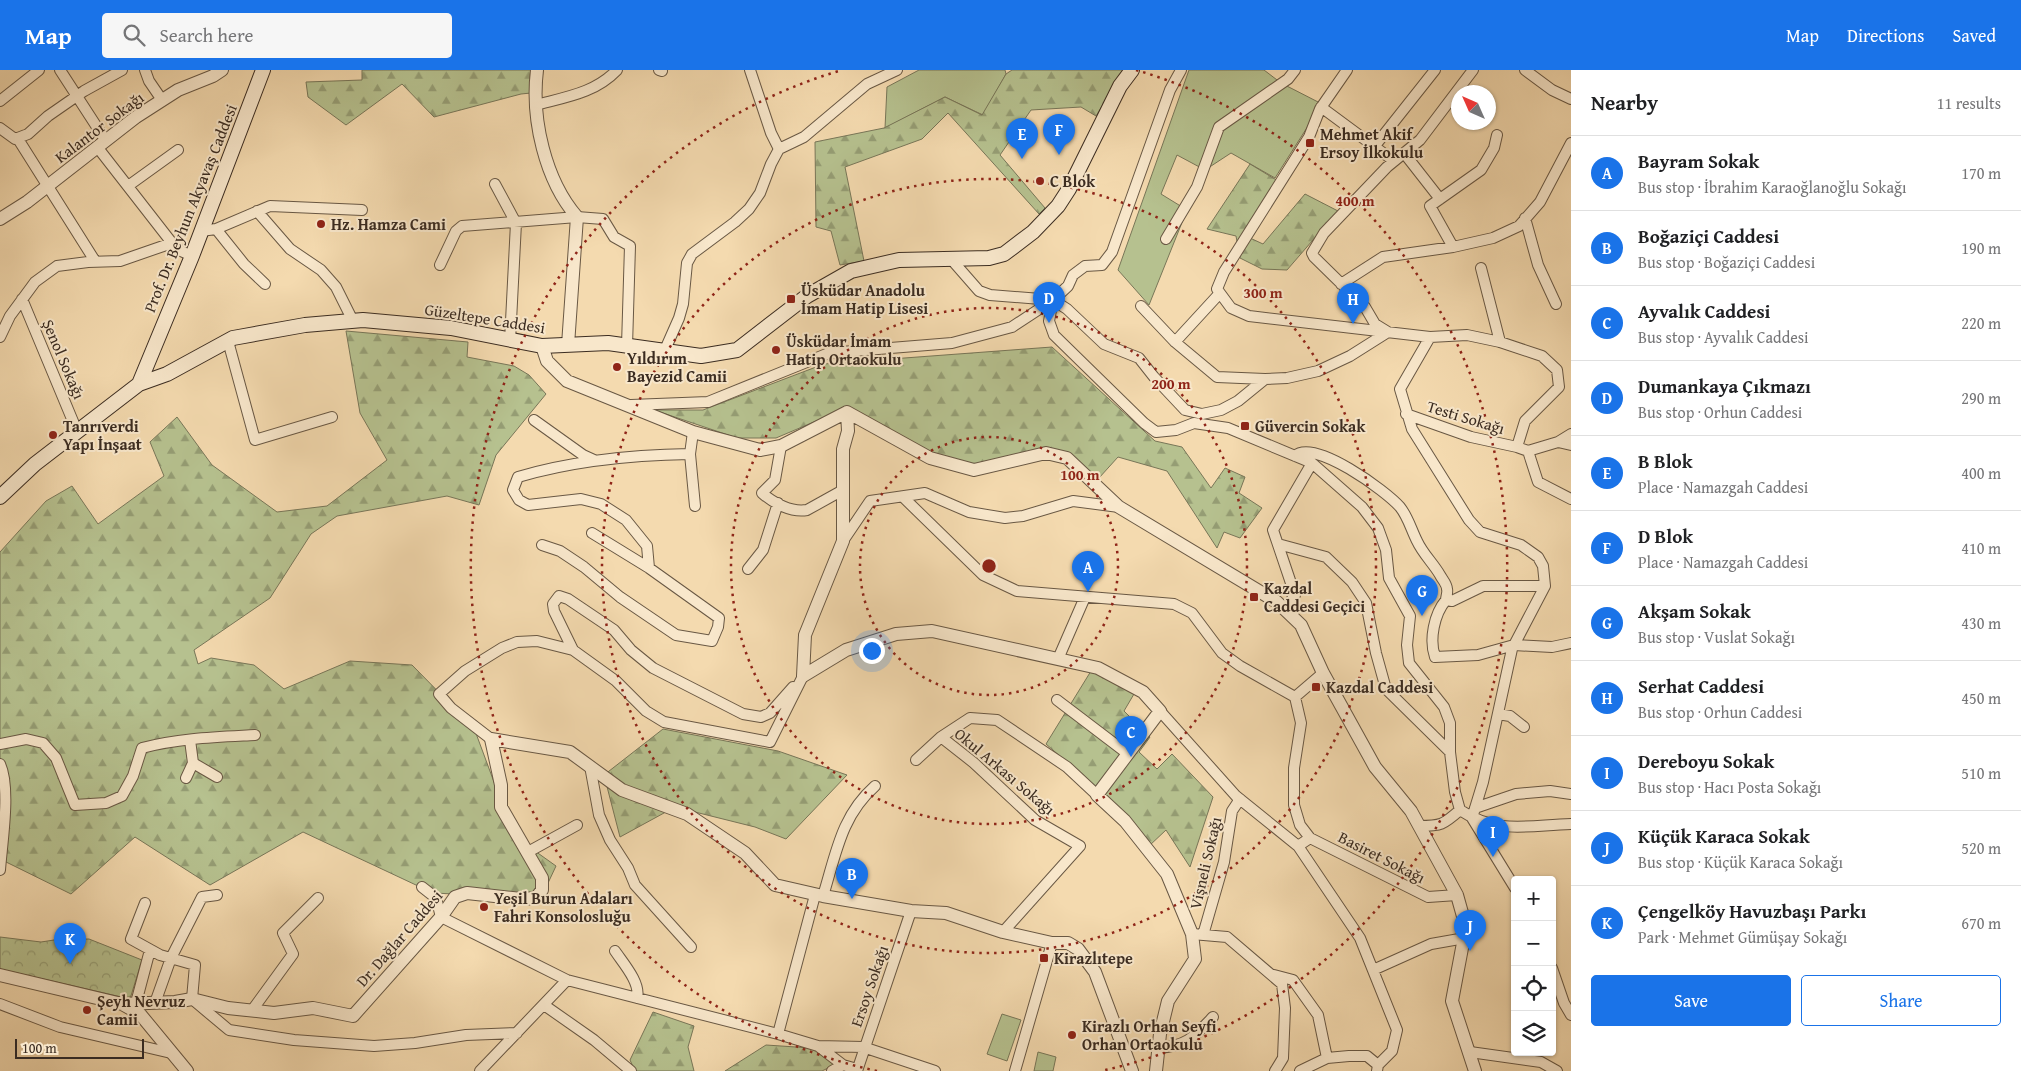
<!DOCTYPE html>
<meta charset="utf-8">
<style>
body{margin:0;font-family:"Gentium Book Plus",serif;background:#f6f6f6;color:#202124}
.controls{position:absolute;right:15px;bottom:15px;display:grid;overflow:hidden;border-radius:5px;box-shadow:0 1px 4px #0004}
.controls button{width:45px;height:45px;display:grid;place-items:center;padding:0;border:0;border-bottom:1px solid #e0e0e0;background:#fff;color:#202124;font:25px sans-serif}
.compass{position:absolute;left:1451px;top:15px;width:45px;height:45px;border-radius:50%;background:#fff;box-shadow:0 1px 4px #0004;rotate:315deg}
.scale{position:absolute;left:15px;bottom:12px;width:129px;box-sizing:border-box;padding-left:5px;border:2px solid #3b2c21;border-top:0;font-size:14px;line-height:18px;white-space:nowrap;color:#3b2c21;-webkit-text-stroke:4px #f8e7cb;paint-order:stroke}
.you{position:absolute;left:871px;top:580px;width:18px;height:18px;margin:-12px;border:4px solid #fff;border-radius:50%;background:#1a73e8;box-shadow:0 0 0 8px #1a73e833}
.badge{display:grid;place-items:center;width:32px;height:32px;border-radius:50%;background:#1a73e8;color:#fff;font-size:16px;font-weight:700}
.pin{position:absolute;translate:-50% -41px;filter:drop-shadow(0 1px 2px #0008)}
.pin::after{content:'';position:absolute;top:26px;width:18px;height:15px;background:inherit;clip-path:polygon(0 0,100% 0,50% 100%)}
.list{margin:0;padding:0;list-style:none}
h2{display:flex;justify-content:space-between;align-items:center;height:65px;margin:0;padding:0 20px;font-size:21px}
h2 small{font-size:16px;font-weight:400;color:#757577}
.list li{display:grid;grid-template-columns:32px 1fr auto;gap:15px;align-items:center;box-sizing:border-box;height:75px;padding:0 20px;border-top:1px solid #e0e0e0}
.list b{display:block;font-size:19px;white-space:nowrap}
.list p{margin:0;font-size:16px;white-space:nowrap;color:#757577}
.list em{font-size:16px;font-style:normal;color:#757577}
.actions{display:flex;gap:10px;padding:15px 20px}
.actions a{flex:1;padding:11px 0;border:1px solid #1a73e8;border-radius:5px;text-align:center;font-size:18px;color:#1a73e8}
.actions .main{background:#1a73e8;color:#fff}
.icon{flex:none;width:28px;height:28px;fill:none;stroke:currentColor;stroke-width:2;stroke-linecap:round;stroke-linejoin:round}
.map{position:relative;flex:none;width:1571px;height:1001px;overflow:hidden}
header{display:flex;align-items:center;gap:30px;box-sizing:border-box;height:70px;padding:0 25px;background:#1a73e8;color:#fff}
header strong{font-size:24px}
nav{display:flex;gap:28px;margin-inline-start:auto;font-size:18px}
.search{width:350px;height:45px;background:#f6f6f6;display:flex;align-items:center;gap:12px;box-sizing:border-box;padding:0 18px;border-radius:5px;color:#757577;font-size:19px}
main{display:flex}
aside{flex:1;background:#fff}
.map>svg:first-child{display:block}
.grass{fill:#b6c18f;stroke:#787658}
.forest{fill:url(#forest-firs);stroke:#787658}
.park{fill:url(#park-crowns);stroke:#787658}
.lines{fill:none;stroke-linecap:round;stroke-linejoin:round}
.minor-casing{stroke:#695844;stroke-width:12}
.tertiary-casing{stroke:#695844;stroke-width:14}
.secondary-casing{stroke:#3b2c21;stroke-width:16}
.minor{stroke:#f8e7cb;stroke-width:10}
.tertiary{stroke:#f8e7cb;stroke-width:12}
.secondary{stroke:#f8e7cb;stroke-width:14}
.ring{fill:none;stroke:#8f2418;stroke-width:2.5;stroke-dasharray:2.5 5}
.poi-dot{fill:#8f2418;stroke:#f8e7cb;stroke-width:2}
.labels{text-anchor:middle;stroke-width:4;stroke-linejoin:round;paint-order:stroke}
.street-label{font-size:16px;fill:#3b2c21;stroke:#f8e7cb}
.poi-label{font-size:16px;font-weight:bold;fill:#3b2c21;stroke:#f8e7cb;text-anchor:start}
.centre{fill:#8f2418;stroke:#f8e7cb;stroke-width:2.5}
.ring-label{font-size:15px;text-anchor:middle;font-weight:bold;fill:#8f2418;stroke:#f8e7cb;stroke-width:4;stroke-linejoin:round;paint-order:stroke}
</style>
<header>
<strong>Map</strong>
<div class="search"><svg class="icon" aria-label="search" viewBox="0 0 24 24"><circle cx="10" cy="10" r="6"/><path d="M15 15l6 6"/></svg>Search here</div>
<nav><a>Map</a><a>Directions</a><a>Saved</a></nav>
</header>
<main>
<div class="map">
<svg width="1571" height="1001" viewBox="0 0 1571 1001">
<defs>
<pattern id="forest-firs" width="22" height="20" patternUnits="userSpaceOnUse" patternTransform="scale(1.25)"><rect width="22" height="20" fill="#b6c18f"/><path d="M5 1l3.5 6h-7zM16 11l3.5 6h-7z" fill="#959d74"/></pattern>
<pattern id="park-crowns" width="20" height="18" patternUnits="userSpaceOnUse" patternTransform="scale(1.25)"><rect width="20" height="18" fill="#b6c18f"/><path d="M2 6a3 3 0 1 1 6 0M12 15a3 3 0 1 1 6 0" fill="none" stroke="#959d74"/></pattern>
</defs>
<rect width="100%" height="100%" fill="#f4daaf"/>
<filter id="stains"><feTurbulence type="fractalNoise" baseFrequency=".004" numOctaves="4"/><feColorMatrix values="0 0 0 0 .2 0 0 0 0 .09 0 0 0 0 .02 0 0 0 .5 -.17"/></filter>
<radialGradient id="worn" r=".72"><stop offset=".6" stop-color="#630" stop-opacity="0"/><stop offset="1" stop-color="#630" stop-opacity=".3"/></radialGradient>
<!-- grass -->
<path class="grass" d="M 919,0 L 1005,0 L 1006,4 L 983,45 L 945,27 L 885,58 L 887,17 Z
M 1189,0 L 1264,0 L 1281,13 L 1322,34 L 1275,108 L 1231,83 L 1205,100 L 1177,85 L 1161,124 L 1187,140 L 1149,235 L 1118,200 Z
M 1002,944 L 1021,950 L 1007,991 L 987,984 Z
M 1038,982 L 1056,987 L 1053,1001 L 1034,1001 Z"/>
<!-- forest -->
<path class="forest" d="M 362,0 L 543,0 L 541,22 L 521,24 L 434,47 L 402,14 L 346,55 L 308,27 L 306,12 L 362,10 Z
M 1012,0 L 1124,0 L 1096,46 L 1081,37 L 1031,40 L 1000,85 L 1045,138 L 1039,144 L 948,43 L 922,69 L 845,97 L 864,191 L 840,195 L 831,161 L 816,157 L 815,72 L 884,58 L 945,27 L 982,45 L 1006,4 Z
M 1250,94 L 1283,114 L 1250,168 L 1263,174 L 1305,124 L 1338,141 L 1287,200 L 1262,199 L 1240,188 L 1236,166 L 1207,159 Z
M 346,261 L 468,272 L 467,287 L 514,296 L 529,305 L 546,324 L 496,385 L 479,435 L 447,426 L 337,446 L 311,464 L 270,528 L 194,580 L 198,594 L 211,588 L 254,595 L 284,619 L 350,591 L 412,595 L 474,658 L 514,766 L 556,796 L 541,828 L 433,823 L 303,762 L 210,815 L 135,767 L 71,824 L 0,789 L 5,697 L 0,688 L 0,482 L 46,431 L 72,416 L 98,454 L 164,406 L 150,372 L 177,347 L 212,395 L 277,442 L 327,436 L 387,390 L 360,343 Z
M 1052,277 L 1155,371 L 1182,377 L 1211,418 L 1225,398 L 1245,407 L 1239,423 L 1262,438 L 1240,468 L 1224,462 L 1217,478 L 1167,401 L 1118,387 L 1099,408 L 1068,385 L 974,395 L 932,384 L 847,338 L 776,368 L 737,368 L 654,340 L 703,340 L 824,294 Z
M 1091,601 L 1134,624 L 1124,641 L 1150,667 L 1139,682 L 1157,699 L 1172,684 L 1213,727 L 1190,797 L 1166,760 L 1149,776 L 1093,715 L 1046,674 Z
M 663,659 L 778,681 L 847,705 L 786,769 L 755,757 L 675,737 L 620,767 L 604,705 Z
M 653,942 L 694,956 L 688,977 L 694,1001 L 635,1001 L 630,990 Z
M 766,975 L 811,978 L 836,994 L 822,1001 L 725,1001 Z"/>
<!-- park -->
<path class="park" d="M 0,867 L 41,872 L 54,870 L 89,869 L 142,890 L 130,929 L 0,899 Z"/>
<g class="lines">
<defs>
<path id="minor" d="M 60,0 L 106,71
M 145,0 L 149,11 L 162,30
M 659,0 L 662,1
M 750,0 L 771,63 L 779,79
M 1347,0 L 1320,39 L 1309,67 L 1224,202 L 1217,219 L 1231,238 L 1249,246 L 1430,267 L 1467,265 L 1500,272 L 1542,286 L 1557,300 L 1559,317 L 1525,351 L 1517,377 L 1528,381
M 1525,0 L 1552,20 L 1571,29
M 0,31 L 39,0
M 536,35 C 566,27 595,23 617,0
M 1321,37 L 1394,91
M 0,58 L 15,69 L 28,64 L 48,46 L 84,21 L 122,0
M 18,69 L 95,191
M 1374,77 L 1435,0
M 98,78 L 172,173 L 181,181 L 192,186
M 1404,83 L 1440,129
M 495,114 L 516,153 L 510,271
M 128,116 L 178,80
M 257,141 L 290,179 L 321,200 L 336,217 L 353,251
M 1525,148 L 1538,195 L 1556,234
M 216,159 L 244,194 L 265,214
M 201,161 L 216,159 L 270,136 L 362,140
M 1166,169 L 1197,117 L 1219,57 L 1288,9 L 1295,0
M 1453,177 L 1430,136 L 1481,100 L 1494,78 L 1497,65
M 951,189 L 979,221 L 990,225 L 1053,230 L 1067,239 L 1104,274 L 1139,288 L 1154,307 L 1185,340 L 1202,344 L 1221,340 L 1238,331 L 1265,309 L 1287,308 L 1318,301 L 1350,286 L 1388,262 L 1375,254 L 1365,237 L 1314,187 L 1312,183 L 1324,163 L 1387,97 L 1420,70 L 1473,0
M 440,195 L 456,161 L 462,156 L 577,147 L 603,149 L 614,167 L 630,176 L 627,276
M 1481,198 L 1500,272
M 1341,214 L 1383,187 L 1453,177 L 1493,168 L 1519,156 L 1540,132 L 1571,73
M 22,229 L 77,361
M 1053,230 L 1049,251 L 1054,265 L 1144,353 L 1156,362 L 1176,360 L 1194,353 L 1228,358 L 1312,393 L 1362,437 L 1378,458 L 1386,480 L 1389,508 L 1410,546 L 1407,575 L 1409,593 L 1444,637 L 1450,653 L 1450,682 L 1455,722 L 1460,740 C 1497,765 1529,755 1571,754
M 1141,236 L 1175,272 L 1217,307 L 1265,309
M 0,267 L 10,246 L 35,212 L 57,196 L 88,192 L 120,191 L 172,173
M 1430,267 L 1400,319 L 1412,359 L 1469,450 L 1480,462 L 1521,475 L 1538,487 L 1543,496 L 1545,516 L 1512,579 L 1483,712 L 1472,748
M 228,271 L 255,370 L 332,347
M 1175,272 L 1220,223
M 664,282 L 679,248 L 683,234 L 687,193 L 692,184 L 735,152 L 749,139 L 760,123 L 771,94 L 779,79 L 804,67 L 867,14 L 897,0
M 631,335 L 708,332 L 829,283 L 952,273 L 1012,257 L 1053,230 L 1068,216 L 1073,205 L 1085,196 L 1102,195 L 1112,182 L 1170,20 L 1181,0
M 1406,344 L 1471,367 L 1517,377
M 534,350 L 583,385 L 594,390
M 1558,372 L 1571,364
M 781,376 L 775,410 L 762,423 C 773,433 792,443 807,440 L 843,420
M 1528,381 L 1538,412 L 1571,429
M 1528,381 L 1558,372 L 1571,375
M 690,384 L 695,436
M 1295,386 C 1314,368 1386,421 1400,437 C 1408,447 1411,459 1417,471 C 1423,484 1433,493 1440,505 C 1442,509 1447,514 1447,519 C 1448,522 1446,527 1446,530
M 903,427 L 983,505 L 1017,521 L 1174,534 L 1192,543 L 1222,583 L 1240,596 L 1295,627 L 1323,603
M 843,471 L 870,431 L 925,423 L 969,442 L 1005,448 L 1023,446 L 1073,431 L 1119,437
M 1278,474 L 1326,487 L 1352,512 L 1366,533 L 1376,583 L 1386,619 L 1450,682
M 542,475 L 560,481 L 584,497 L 620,527 L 676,565 L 712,571 L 718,557 L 719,548 L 649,498 L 592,463
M 649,498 L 647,476 L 626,450 L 601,434 L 581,429 L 528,435 L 519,430 L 513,420 L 518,407 C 575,390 632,385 690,384 L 693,362
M 748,499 L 763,480 L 778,433
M 1545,516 L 1483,516 L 1452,531 L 1446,530 C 1434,544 1429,570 1435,587 L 1478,585 L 1514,575 L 1552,577 L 1571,573
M 1285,539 L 1295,525 L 1273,460 L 1312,393
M 573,580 L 554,541 L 553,534 L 559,526 L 568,529 L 614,560 L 631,580 L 653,598 L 743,644 L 761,647 L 770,643 L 793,617
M 1058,589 L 1085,527
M 1295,627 L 1301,653 L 1294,698 L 1294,735 L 1300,755 L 1310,768
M 1057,630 L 1128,684
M 1160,641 L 1236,726 L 1298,776 L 1360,868 L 1397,960 L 1392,981 L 1378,995 L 1377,1001
M 1498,644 L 1510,646 L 1524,657
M 941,667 L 974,693 L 1035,750 L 1080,776 L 1003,862
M 491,669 L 451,638 L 439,624 L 465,601 L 502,578 L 517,572 L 537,571 L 573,580 L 616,611 L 646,641 L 664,652 L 770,672 L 803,606
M 0,674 L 26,669 L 43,673 L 56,688 L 75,735 L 106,733 L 122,726 L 133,706 L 142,678 C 179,668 218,667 255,665
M 916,690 L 941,667 L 970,648 L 997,650 L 1067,697 L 1097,725
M 193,693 L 217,707
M 0,694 C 11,718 2,772 0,800
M 590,696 L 599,745 L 610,770 L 628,798 L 635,815 L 691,877
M 186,708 L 193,693 L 190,670
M 1475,738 L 1516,724 L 1550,721 L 1571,724
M 1472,748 L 1515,818
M 1419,756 C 1441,756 1443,755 1460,740
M 1298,776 L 1310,768 L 1428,827 L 1457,825
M 528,782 L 577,755
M 422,817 L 436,828 L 441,847 L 567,910 L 778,964 L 818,976 L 863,977 L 935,1001
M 823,826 C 836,784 841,746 875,716
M 145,833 L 131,869 L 160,885 L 195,895 L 192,929 L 229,960 L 294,970 L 374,976 L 415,973 L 466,965 L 517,963
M 1192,864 L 1227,867 L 1282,914 L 1285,938 L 1283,988 L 1275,1001
M 1203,865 L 1224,792 L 1232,741 L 1240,729
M 615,881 C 623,893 641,913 637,928
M 1552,898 L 1564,933 L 1571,945
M 1373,900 L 1431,874 L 1465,868
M 1274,905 L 1293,910 L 1318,945 L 1327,988
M 136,933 L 150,880
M 155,933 L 171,888 L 202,827 L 217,825
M 0,934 L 60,957 L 171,983
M 544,935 L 594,970 L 631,1001
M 253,939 L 293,884 L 283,863 L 318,828
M 778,964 L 815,825
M 818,976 L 843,995 L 857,999
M 1158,978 C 1187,976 1194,967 1213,947
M 1470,982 L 1541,992 L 1557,1001
M 480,1001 L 567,910
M 832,1001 L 843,995
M 857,1001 L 911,841
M 1015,1001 L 1052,873
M 1300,1001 L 1327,988 L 1349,986 L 1367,986 L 1378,995"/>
<path id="tertiary" d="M 537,0 C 531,49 545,110 577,147 L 568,275
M 0,149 L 27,132 L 136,47 L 178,20 L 213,6 L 222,0
M 542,276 L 547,291 L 567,311 L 693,362 L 760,380 L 781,376 L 847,342 L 930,388 L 974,400 L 1046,383 L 1067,388 L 1119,437 L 1277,532 L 1301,555 L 1323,603 L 1375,697 L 1411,741 L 1457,825 L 1466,857 L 1452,931 L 1475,1001
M 803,606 L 846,580 L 896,564 L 932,561 L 1098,598 L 1143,622 L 1160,641 L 1097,725 L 1125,751 L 1167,804 L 1192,864 L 1195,889 L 1168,931 L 1160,964 L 1156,1001
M 803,606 L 805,565 L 843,471 L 843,379 L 848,361 L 847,342
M 0,905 L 122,934 L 140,944 L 187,1001
M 122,934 L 175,932 L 192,929 L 228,938 L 274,943 L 313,938 L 353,946 L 441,847 L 455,827 L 467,823 L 522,829 L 536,828 L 542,820 L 542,808 L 501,737 L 501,715 L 491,669 L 570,682 L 622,720 L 687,744 L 745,783 L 775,815 L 823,826 L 911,841 L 946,843 L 1003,862 L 1052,873 L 1068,873 L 1078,879 L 1095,902 L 1132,1001"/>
<path id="secondary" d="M 139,314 L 192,186 L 263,0
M 0,427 L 35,394 L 139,314 L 167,304 L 233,268 L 305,255 L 363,250 L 451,258 L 542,276 L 608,273 L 701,286 L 737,280 L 807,226 L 851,201 L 899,190 L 989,188 L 1004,184 L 1033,162 L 1058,136 L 1069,119 L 1120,16 L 1132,0"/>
</defs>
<!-- minor casing -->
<use href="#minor" class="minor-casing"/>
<!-- tertiary casing -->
<use href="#tertiary" class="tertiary-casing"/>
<!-- secondary casing -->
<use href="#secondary" class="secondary-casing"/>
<!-- minor -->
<use href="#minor" class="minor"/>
<!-- tertiary -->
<use href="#tertiary" class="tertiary"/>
<!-- secondary -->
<use href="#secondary" class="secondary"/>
</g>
<!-- distance rings -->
<g class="ring">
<circle cx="989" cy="496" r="129"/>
<circle cx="989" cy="496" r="258"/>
<circle cx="989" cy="496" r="387"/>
<path d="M877 1001A517 517 0 0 1 842 0M1136 0A517 517 0 0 1 1101 1001"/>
</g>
<!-- markers -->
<g class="poi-dot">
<rect x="1305" y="68" width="10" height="10" rx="2.5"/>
<circle cx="1040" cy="111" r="5"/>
<circle cx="321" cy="154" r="5"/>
<rect x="786" y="224" width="10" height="10" rx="2.5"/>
<circle cx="776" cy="280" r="5"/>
<circle cx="617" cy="297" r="5"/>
<rect x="1240" y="351" width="10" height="10" rx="2.5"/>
<circle cx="53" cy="365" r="5"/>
<rect x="1249" y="522" width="10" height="10" rx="2.5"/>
<rect x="1311" y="612" width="10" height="10" rx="2.5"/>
<circle cx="484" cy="837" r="5"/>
<rect x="1039" y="883" width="10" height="10" rx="2.5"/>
<circle cx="87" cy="940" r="5"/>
<circle cx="1072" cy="965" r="5"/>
</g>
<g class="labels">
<!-- street labels -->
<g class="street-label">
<text transform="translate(99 57) rotate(-37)" y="6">Kalantor Sokağı</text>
<text transform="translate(190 138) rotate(-68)" y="6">Prof. Dr. Beyhun Akyavaş Caddesi</text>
<text transform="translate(485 248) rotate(9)" y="6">Güzeltepe Caddesi</text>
<text transform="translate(64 289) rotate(67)" y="6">Şenol Sokağı</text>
<text transform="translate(1466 347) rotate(17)" y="6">Testi Sokağı</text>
<text transform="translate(1005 701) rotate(40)" y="6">Okul Arkası Sokağı</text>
<text transform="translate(1382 787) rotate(27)" y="6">Basiret Sokağı</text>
<text transform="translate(1205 793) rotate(-77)" y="6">Vişneli Sokağı</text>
<text transform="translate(399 868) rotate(-49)" y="6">Dr. Dağlar Caddesi</text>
<text transform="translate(869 916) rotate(-71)" y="6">Ersoy Sokağı</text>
</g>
<!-- poi labels -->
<g class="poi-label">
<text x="1320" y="70">Mehmet Akif<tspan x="1320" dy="18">Ersoy İlkokulu</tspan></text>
<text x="1050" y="117">C Blok</text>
<text x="331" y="160">Hz. Hamza Cami</text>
<text x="801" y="226">Üsküdar Anadolu<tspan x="801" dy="18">İmam Hatip Lisesi</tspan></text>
<text x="786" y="277">Üsküdar İmam<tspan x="786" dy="18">Hatip Ortaokulu</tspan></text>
<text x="627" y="294">Yıldırım<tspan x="627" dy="18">Bayezid Camii</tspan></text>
<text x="63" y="362">Tanrıverdi<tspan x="63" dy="18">Yapı İnşaat</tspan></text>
<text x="1255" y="362">Güvercin Sokak</text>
<text x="1264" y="524">Kazdal<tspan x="1264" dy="18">Caddesi Geçici</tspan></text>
<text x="1326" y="623">Kazdal Caddesi</text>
<text x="494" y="834">Yeşil Burun Adaları<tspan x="494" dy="18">Fahri Konsolosluğu</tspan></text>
<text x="1054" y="894">Kirazlıtepe</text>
<text x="97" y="937">Şeyh Nevruz<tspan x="97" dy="18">Camii</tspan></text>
<text x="1082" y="962">Kirazlı Orhan Seyfi<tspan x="1082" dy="18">Orhan Ortaokulu</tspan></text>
</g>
</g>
<circle cx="989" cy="496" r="8" class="centre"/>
<g class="ring-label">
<text x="1355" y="136">400 m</text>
<text x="1263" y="228">300 m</text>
<text x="1171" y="319">200 m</text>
<text x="1080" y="410">100 m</text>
</g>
<rect width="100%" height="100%" filter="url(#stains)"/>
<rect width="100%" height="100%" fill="url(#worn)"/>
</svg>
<div class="controls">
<button>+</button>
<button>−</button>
<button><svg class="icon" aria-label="locate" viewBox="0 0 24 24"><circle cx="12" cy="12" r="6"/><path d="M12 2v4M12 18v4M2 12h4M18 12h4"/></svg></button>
<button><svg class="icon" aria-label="layers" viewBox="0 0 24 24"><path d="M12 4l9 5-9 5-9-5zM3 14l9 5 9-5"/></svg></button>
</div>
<svg class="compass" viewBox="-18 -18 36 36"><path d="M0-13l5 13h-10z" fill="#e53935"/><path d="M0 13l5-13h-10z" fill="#757577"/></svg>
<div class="scale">100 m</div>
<div class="you"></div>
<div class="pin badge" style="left:1088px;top:522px">A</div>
<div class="pin badge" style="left:852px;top:829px">B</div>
<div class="pin badge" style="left:1131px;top:687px">C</div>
<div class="pin badge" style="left:1049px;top:253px">D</div>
<div class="pin badge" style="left:1022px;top:89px">E</div>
<div class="pin badge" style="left:1059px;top:85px">F</div>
<div class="pin badge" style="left:1422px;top:546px">G</div>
<div class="pin badge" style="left:1353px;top:254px">H</div>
<div class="pin badge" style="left:1493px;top:787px">I</div>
<div class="pin badge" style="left:1470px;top:881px">J</div>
<div class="pin badge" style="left:70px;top:894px">K</div>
</div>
<aside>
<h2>Nearby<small>11 results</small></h2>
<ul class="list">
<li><span class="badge">A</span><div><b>Bayram Sokak</b><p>Bus stop · İbrahim Karaoğlanoğlu Sokağı</p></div><em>170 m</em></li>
<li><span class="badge">B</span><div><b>Boğaziçi Caddesi</b><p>Bus stop · Boğaziçi Caddesi</p></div><em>190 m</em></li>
<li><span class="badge">C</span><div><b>Ayvalık Caddesi</b><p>Bus stop · Ayvalık Caddesi</p></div><em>220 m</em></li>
<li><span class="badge">D</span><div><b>Dumankaya Çıkmazı</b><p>Bus stop · Orhun Caddesi</p></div><em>290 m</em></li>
<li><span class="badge">E</span><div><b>B Blok</b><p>Place · Namazgah Caddesi</p></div><em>400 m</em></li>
<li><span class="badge">F</span><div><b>D Blok</b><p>Place · Namazgah Caddesi</p></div><em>410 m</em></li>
<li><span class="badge">G</span><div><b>Akşam Sokak</b><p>Bus stop · Vuslat Sokağı</p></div><em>430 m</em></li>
<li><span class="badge">H</span><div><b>Serhat Caddesi</b><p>Bus stop · Orhun Caddesi</p></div><em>450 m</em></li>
<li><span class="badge">I</span><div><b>Dereboyu Sokak</b><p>Bus stop · Hacı Posta Sokağı</p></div><em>510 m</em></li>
<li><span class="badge">J</span><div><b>Küçük Karaca Sokak</b><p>Bus stop · Küçük Karaca Sokağı</p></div><em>520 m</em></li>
<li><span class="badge">K</span><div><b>Çengelköy Havuzbaşı Parkı</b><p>Park · Mehmet Gümüşay Sokağı</p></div><em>670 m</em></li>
</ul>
<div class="actions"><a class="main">Save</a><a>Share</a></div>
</aside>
</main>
